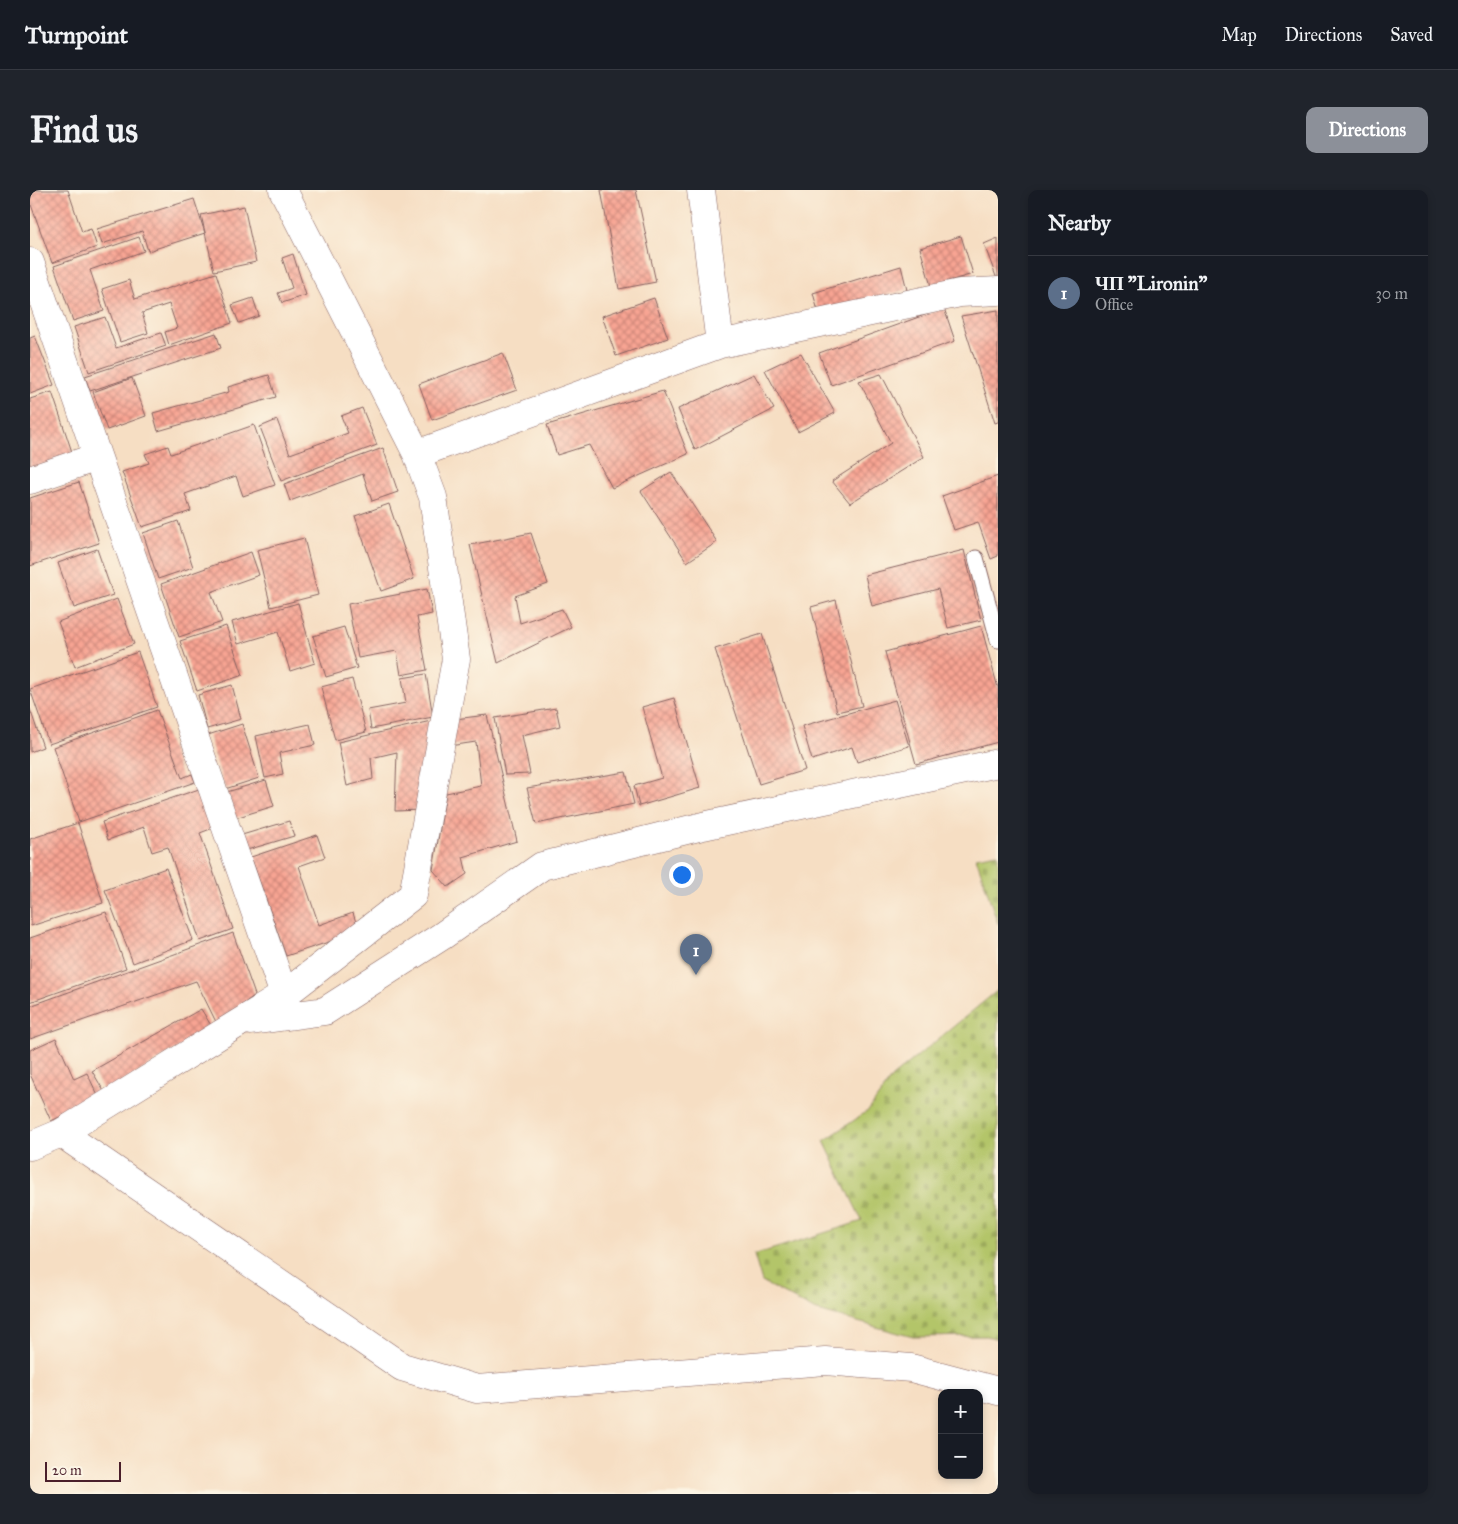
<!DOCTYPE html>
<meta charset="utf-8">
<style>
body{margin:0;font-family:"IM FELL Great Primer",serif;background:#20242c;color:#f1f3f6}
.controls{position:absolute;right:15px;bottom:15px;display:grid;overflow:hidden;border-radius:10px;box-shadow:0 2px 8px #0003}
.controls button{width:45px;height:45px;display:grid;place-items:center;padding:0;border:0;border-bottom:1px solid #363941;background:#171b24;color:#f1f3f6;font:25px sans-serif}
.scale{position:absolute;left:15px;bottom:12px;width:76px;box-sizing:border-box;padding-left:5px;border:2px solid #4a1f2b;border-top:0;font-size:14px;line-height:18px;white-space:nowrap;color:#4a1f2b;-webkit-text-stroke:4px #fcf5e5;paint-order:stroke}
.you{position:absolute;left:651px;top:684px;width:18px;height:18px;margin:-12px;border:4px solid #fff;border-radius:50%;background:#1a73e8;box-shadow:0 0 0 8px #1a73e833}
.badge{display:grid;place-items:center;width:32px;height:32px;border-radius:50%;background:#8c9099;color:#fff;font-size:16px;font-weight:700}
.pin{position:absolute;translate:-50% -41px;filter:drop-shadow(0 1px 2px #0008)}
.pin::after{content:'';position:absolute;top:26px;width:18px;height:15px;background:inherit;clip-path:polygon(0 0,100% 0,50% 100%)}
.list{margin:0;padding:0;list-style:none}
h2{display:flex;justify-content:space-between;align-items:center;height:65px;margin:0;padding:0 20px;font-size:21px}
h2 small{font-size:16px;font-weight:400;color:#9ea1a6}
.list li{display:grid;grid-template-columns:32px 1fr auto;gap:15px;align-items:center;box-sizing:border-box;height:75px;padding:0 20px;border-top:1px solid #363941}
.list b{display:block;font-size:19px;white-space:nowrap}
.list p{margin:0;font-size:16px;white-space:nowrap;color:#9ea1a6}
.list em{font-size:16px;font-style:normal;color:#9ea1a6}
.map{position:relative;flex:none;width:968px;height:1304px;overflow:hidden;border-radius:10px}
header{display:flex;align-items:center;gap:30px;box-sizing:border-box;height:70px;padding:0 25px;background:#171b24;border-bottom:1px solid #363941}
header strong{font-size:24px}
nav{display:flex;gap:28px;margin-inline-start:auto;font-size:18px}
.intro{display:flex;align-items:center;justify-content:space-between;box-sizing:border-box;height:120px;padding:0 30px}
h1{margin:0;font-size:35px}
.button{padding:12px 22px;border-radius:10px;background:#8c9099;color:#fff;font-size:18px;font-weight:700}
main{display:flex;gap:30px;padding:0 30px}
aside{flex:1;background:#171b24;border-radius:10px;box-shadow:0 2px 8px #0003}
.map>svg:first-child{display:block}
.cemetery{fill:url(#cemetery-stones);stroke:#7e724a}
.building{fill:url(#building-cross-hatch)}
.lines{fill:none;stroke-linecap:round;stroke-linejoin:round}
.lane-casing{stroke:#866260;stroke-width:17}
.street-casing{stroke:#866260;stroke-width:29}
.lane{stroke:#fff;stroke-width:15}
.street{stroke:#fff;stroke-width:28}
</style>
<header>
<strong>Turnpoint</strong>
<nav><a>Map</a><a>Directions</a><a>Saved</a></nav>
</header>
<div class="intro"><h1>Find us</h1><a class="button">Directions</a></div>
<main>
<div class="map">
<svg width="968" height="1304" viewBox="0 0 968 1304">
<defs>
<pattern id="cemetery-stones" width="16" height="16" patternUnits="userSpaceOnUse" patternTransform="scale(1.25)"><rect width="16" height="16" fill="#b3c569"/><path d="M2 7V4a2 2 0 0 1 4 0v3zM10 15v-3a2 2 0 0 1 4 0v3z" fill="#9ba95b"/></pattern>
<pattern id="building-cross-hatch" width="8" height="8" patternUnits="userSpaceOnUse" patternTransform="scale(1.25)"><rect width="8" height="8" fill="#f8a493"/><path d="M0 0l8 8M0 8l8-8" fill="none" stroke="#cb8578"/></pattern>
</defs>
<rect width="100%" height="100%" fill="#fcf5e5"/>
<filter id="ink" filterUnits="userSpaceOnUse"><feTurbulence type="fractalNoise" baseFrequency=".02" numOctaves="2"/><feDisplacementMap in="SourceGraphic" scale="10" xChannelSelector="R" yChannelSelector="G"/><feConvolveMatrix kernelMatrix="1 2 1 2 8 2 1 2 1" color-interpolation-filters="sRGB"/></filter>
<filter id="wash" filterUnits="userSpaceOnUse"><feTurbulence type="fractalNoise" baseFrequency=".0096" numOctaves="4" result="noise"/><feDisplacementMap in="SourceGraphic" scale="20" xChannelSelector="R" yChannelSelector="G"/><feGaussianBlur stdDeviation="1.12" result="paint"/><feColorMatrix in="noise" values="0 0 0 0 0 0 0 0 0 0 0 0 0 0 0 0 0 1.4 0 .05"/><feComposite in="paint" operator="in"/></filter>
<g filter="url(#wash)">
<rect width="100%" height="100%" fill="#f6dec3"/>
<!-- cemetery -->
<path class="cemetery" d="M 968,663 L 968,734 L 946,667 Z
M 968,800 L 968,1149 L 957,1146 L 883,1147 L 784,1120 L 732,1092 L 724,1065 L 832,1031 L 794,951 L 839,920 L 862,887 Z"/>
<g id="blocks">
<!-- building -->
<path class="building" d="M 0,0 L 38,0 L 52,42 L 61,39 L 67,57 L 22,73 L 0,12 Z
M 571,0 L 606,0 L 626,92 L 589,99 Z
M 164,9 L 175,43 L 118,61 L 112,41 L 72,54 L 67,39 Z
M 214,16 L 226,72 L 184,81 L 171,25 Z
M 931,46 L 943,84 L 901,96 L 890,58 Z
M 109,47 L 114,61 L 60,80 L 74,121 L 43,131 L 24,76 Z
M 968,48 L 968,92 L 954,54 Z
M 263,64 L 276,105 L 252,113 L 248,103 L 262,98 L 252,68 Z
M 871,76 L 877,100 L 788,121 L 783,103 Z
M 186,83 L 202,133 L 139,155 L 135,142 L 147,138 L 139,114 L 112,123 L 118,143 L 90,152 L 72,99 L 99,90 L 105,109 Z
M 223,108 L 229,126 L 209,133 L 202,115 Z
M 624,108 L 638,148 L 586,166 L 572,126 Z
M 914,118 L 925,151 L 801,195 L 789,163 Z
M 968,120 L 968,232 L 965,233 L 931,126 Z
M 75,127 L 86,158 L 131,143 L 136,156 L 59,182 L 44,137 Z
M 186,143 L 191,158 L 60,201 L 55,186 Z
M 5,146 L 24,195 L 0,204 L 0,148 Z
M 473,163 L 487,200 L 402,230 L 389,194 Z
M 771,163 L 805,223 L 768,242 L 735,180 Z
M 724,184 L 744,219 L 665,260 L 648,219 Z
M 851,184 L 894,267 L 820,313 L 802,291 L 861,253 L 829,191 Z
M 239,185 L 246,207 L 128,241 L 123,223 L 199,202 L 198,197 Z
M 102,188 L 116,226 L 77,240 L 63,202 Z
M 633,201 L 658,264 L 582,298 L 559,255 L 527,265 L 517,235 Z
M 22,202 L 43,265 L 0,279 L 0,209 Z
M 332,218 L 347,255 L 251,291 L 230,237 L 247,230 L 260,264 L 318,243 L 311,226 Z
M 224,235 L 245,295 L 213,306 L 206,286 L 155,304 L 161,321 L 112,337 L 92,282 L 119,273 L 115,264 L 138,256 L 141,264 Z
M 353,258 L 368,302 L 342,311 L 333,284 L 260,311 L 254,294 Z
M 641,282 L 687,352 L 657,372 L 611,301 Z
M 968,286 L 968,366 L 961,369 L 948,332 L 924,340 L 912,306 Z
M 49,292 L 69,353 L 0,376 L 0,308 Z
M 359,314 L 384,389 L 351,401 L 325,326 Z
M 148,331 L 163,377 L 128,389 L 113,343 Z
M 501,343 L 518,394 L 485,406 L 490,433 L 532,419 L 541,437 L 468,473 L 440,355 Z
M 274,348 L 288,405 L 241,417 L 227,360 Z
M 67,359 L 83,405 L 44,418 L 28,373 Z
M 934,360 L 951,430 L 918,438 L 908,399 L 842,416 L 835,385 Z
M 221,362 L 229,385 L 181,402 L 192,432 L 149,447 L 131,394 Z
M 397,399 L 402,424 L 387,427 L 397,480 L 371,485 L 367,461 L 328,468 L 318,414 Z
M 87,409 L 104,454 L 45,477 L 28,432 Z
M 806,410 L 832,516 L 807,522 L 781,417 Z
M 268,413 L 285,473 L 260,481 L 248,442 L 208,454 L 202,432 Z
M 196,436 L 213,485 L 167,501 L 150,451 Z
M 951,436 L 968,498 L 968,552 L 886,574 L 855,462 Z
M 314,437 L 327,478 L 296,487 L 283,446 Z
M 732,444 L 775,580 L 729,594 L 685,459 Z
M 108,462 L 127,517 L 19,554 L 0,499 Z
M 396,484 L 403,527 L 341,539 L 338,520 L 376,513 L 372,488 Z
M 322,489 L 336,542 L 305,550 L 291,497 Z
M 202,495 L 211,529 L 177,539 L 168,505 Z
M 644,508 L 670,598 L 609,616 L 604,596 L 632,588 L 612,517 Z
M 865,510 L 879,556 L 827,572 L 822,557 L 782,570 L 772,536 Z
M 526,518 L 530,536 L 492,545 L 500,584 L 475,585 L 465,528 Z
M 0,519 L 13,557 L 0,562 Z
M 127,520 L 152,588 L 162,584 L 165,592 L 49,632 L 23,557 Z
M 457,525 L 487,651 L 433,667 L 437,684 L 418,697 L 403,680 L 416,603 L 451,596 L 446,552 L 419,556 L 425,529 Z
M 401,531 L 391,620 L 365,621 L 367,562 L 341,568 L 343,589 L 317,596 L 308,552 Z
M 212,534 L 229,588 L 195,599 L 178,545 Z
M 280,534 L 285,555 L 249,563 L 253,584 L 235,588 L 226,546 Z
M 596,582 L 604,614 L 506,634 L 497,598 Z
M 236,590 L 244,616 L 205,628 L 197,602 Z
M 169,599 L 183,638 L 170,643 L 203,739 L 170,751 L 138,657 L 122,662 L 114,637 L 78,650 L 72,632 Z
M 259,631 L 264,646 L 217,660 L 212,645 Z
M 48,633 L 73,713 L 1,736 L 0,649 Z
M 287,645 L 295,667 L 269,676 L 289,735 L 323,723 L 329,742 L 256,766 L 221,667 Z
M 136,678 L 163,750 L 103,773 L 75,700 Z
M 76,722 L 96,778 L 0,812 L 0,748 Z
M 203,743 L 225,805 L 187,834 L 166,791 L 0,849 L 0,816 Z
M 171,819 L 182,837 L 75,903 L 62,881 Z
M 26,848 L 44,889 L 57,883 L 69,908 L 21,931 L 0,884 L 0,860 Z"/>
</g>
</g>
<g filter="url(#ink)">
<use href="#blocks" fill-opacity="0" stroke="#866260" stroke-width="1"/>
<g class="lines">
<defs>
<path id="lane" d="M 946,368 L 968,450"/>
<path id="street" d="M 0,72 L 254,805
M 690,154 L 930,103 L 968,101
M 387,264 L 690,154 L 671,0
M 0,290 L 67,267
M 221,831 L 295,821 L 412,746 L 512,676 L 673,636 L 968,573
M 31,943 L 372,1177 L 447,1199 L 795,1171 L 881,1178 L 968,1201
M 0,956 L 31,943 L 254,805 L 383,705 L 426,469 L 403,307 L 387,264 L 253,0"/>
</defs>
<!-- lane casing -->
<use href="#lane" class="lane-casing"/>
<!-- street casing -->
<use href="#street" class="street-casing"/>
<!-- lane -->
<use href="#lane" class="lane"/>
<!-- street -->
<use href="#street" class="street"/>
</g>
</g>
</svg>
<div class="controls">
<button>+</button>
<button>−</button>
</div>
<div class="scale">20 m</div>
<div class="you"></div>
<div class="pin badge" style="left:666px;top:785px;background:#5c6f8a">1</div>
</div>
<aside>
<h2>Nearby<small></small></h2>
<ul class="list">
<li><span class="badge" style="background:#5c6f8a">1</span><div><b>ЧП &quot;Lironin&quot;</b><p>Office</p></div><em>30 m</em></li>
</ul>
</aside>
</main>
